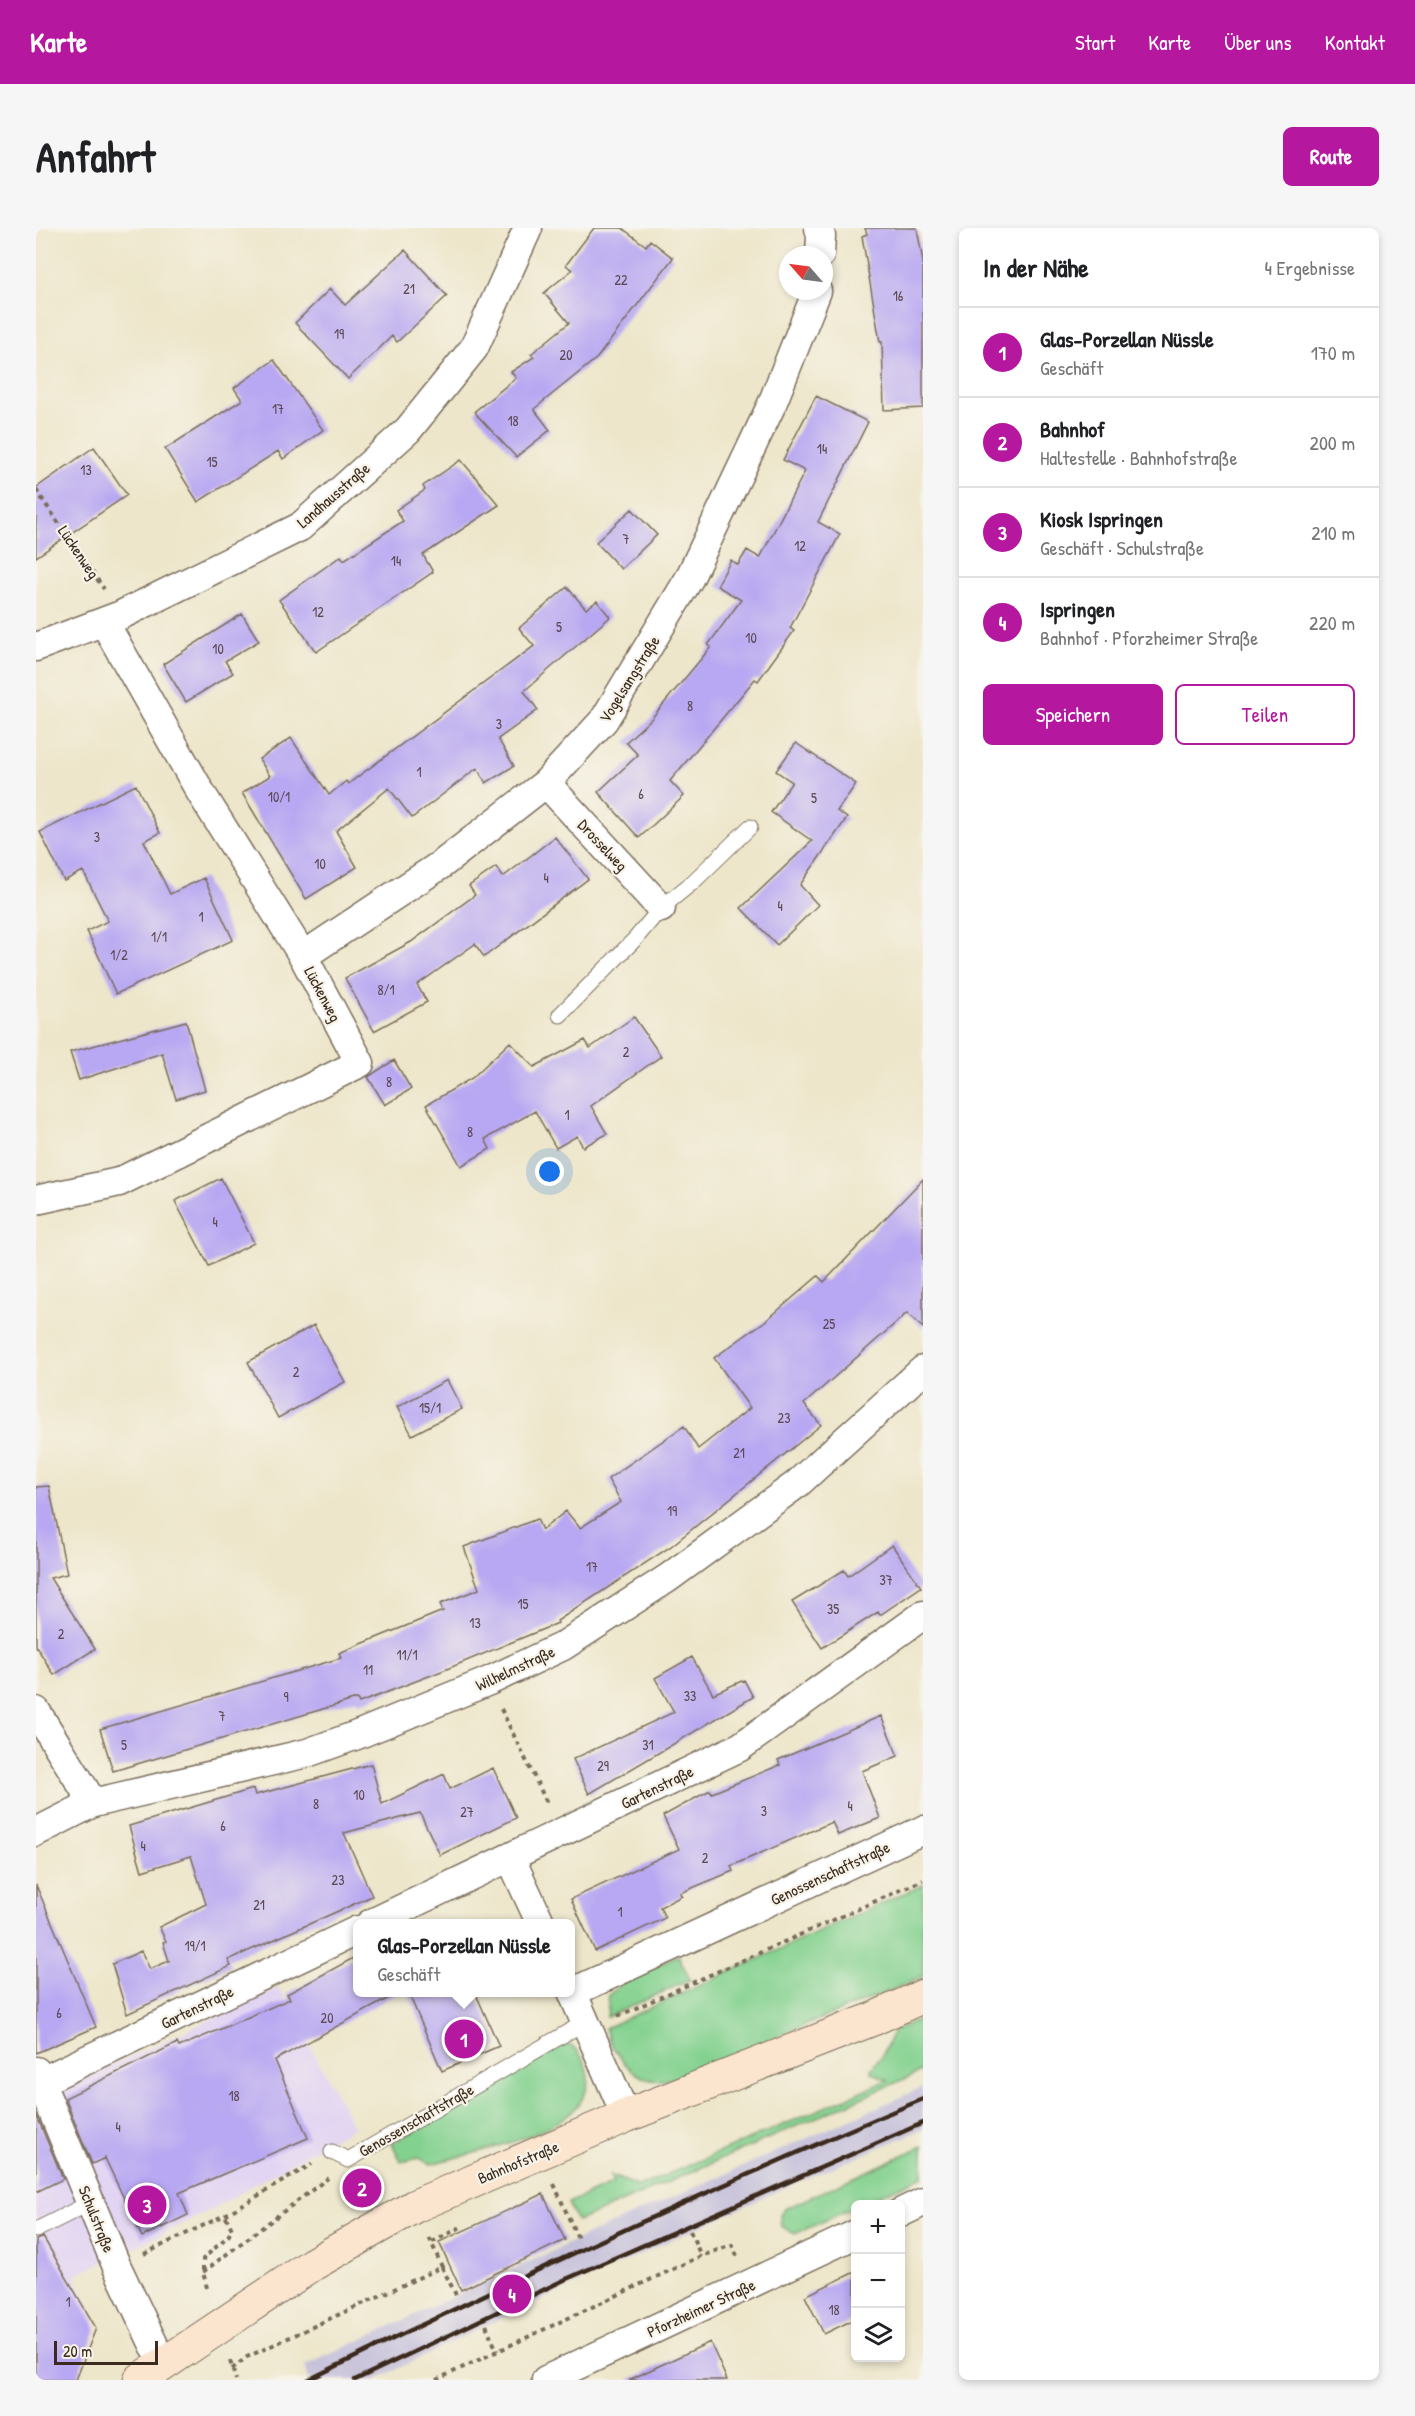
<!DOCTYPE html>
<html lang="de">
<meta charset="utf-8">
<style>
body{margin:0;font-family:"Patrick Hand",sans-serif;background:#f6f6f6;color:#202124}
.controls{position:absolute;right:18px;bottom:18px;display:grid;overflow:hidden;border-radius:9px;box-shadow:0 3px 9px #0003}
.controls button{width:54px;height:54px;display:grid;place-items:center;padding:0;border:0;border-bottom:2px solid #e0e0e0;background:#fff;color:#202124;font:30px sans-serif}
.compass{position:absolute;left:743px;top:18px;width:54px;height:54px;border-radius:50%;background:#fff;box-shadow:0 3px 9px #0003;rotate:298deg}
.scale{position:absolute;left:18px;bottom:15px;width:104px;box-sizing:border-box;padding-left:6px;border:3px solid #3b2a1e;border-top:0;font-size:16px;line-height:21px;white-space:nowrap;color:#3b2a1e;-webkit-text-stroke:4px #f7f3e8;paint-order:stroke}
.you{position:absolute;left:514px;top:944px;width:21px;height:21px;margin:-15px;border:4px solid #fff;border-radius:50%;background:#1a73e8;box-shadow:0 0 0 9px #1a73e833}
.badge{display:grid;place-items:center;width:39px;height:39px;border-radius:50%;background:#b5179e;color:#fff;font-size:20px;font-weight:700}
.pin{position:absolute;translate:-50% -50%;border:3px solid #fff;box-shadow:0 2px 6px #0006}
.popup{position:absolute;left:317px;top:1691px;width:222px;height:78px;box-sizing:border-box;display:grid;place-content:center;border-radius:9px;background:#fff;filter:drop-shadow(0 2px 4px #0005);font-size:20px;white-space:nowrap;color:#757577}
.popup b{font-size:22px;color:#202124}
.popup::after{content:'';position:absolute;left:50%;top:100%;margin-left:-12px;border:12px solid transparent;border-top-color:#fff}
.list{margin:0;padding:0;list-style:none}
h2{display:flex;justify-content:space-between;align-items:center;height:78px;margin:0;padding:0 24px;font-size:26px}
h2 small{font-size:20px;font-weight:400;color:#757577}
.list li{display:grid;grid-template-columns:39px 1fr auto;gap:18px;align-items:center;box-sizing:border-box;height:90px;padding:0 24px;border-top:2px solid #e0e0e0}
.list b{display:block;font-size:22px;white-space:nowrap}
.list p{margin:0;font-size:20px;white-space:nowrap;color:#757577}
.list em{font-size:20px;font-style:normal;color:#757577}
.actions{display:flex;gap:12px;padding:18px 24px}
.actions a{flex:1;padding:14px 0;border:2px solid #b5179e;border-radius:9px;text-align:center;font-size:21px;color:#b5179e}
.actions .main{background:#b5179e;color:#fff}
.icon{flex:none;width:33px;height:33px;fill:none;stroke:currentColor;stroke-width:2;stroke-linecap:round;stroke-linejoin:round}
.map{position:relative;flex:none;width:887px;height:2152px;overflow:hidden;border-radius:9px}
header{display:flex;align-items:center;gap:36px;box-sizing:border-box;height:84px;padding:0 30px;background:#b5179e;color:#fff}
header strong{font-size:28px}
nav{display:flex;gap:33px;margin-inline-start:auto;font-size:21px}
.intro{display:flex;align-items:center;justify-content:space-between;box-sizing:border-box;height:144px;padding:0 36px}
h1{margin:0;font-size:42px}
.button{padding:15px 27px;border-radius:9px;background:#b5179e;color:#fff;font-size:21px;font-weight:700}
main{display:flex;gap:36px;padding:0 36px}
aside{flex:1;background:#fff;border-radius:9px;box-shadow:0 3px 9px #0003}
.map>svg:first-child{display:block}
.built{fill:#e2d4f3}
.industrial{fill:#c5c0da}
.green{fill:#83d18f;stroke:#5f7e56;stroke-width:1.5}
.building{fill:#b8a7f2}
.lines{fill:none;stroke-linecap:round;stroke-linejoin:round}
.service-casing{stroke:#796c5a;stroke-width:17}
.minor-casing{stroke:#796c5a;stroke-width:31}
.secondary-casing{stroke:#796c5a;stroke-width:35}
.path{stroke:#796c5a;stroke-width:4;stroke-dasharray:4.5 4.5;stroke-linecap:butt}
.service{stroke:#fff;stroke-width:15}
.minor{stroke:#fff;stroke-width:28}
.secondary{stroke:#fbe5cf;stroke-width:33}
.rail{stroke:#3b2a1e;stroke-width:4.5}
.labels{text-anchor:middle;stroke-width:4.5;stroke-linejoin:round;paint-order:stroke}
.number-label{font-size:14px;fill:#5a4953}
.street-label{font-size:16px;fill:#3b2a1e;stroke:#f7f3e8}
</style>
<header>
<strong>Karte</strong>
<nav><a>Start</a><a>Karte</a><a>Über uns</a><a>Kontakt</a></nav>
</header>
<div class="intro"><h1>Anfahrt</h1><a class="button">Route</a></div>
<main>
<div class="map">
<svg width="887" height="2152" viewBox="0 0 887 2152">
<rect width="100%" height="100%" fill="#f7f3e8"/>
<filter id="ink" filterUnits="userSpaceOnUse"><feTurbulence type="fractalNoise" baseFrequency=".0167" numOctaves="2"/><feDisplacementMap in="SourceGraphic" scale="12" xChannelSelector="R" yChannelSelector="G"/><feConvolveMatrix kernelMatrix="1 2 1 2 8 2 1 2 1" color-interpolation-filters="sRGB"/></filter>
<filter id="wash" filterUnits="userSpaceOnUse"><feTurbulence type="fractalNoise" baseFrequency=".008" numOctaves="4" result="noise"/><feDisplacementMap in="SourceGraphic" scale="24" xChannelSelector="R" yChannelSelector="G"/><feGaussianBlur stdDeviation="1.35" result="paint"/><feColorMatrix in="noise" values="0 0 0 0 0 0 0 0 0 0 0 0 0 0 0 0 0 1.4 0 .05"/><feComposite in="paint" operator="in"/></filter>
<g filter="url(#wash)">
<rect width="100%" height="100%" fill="#ede6ca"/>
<!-- built -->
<path class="built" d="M 243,1760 L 318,1899 L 169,1985 L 38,2048 L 62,2099 L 40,2152 L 0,2152 L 0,1872 Z"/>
<!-- industrial -->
<path class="industrial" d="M 887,1859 L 887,1901 L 755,1957 L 450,2097 L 339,2152 L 273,2152 L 269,2138 L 542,2011 Z"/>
<!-- green -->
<path class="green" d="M 887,1657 L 887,1749 L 640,1850 C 630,1852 620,1854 611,1851 C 591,1844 574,1819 569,1800 Z
M 642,1727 L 654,1752 L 571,1789 L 573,1767 L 585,1756 Z
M 887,1789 L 887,1843 L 561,1985 L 541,1993 L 532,1975 L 577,1955 L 574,1947 L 602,1959 L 852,1852 L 835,1844 L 835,1841 L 845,1829 L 858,1803 Z
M 525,1816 C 538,1817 543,1822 548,1834 C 577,1901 437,1924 395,1936 L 383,1930 L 365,1934 L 356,1915 Z
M 887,1918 L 887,1948 L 824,1976 L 820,1976 L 819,1979 L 759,2006 L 745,1998 L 744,1987 L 748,1981 Z"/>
<g id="blocks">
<!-- building -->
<path class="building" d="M 558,0 L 586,0 L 610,18 L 614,12 L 637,30 L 561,130 L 498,181 L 514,202 L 480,229 L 441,187 L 439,183 L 480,150 L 475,144 L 498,129 L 495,126 L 533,95 L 508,65 L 536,42 L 530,37 Z
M 829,0 L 881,0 L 887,34 L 887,180 L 848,182 L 846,114 L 844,114 L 826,8 L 831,6 Z
M 369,22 L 411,68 L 361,114 L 356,108 L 312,151 L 259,95 L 294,61 L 309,77 Z
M 238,132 L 287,202 L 247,231 L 242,223 L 162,274 L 129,221 L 206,172 L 198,160 Z
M 780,168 L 832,194 L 782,294 L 804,306 L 754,400 L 758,403 L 722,453 L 719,451 L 634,553 L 648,568 L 603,610 L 562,564 L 602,527 L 590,514 L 615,491 L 675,419 L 672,417 L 705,372 L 681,358 L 695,332 L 702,337 L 711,322 L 724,330 L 769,243 L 747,232 Z
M 58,219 L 91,267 L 0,329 L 0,260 Z
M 425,232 L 463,277 L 387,327 L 397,344 L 280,424 L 243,372 L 305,328 L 308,332 L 367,293 L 360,282 L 389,262 L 387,258 Z
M 596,281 L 621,307 L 585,341 L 560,314 Z
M 531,359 L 550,381 L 561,373 L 574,389 L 488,463 L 502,482 L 462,511 L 478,538 L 450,555 L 441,540 L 376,590 L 353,560 L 300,603 L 321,639 L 270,671 L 206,565 L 234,548 L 223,531 L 255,510 L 293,567 L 310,553 L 312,556 L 498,418 L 483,400 Z
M 206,386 L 223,413 L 189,433 L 197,445 L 150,474 L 127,436 Z
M 760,515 L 820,556 L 801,583 L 811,590 L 764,657 L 782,677 L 741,717 L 705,680 L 776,613 L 735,584 L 756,554 L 740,543 Z
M 100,557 L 124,605 L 108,613 L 134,666 L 168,650 L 197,712 L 80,766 L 51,703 L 72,693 L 47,643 L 28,653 L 4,604 Z
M 519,609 L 552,651 L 448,729 L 439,716 L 381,757 L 391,774 L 338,803 L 309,750 L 375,714 L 439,667 L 433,658 L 460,639 L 467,649 Z
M 598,789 L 625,828 L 555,878 L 571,906 L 547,919 L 541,908 L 520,920 L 499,883 L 449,911 L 454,921 L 425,938 L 390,877 L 436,850 L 474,814 L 498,839 L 549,812 L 554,820 Z
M 150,793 L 169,862 L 140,871 L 126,825 L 43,852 L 34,824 Z
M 358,832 L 375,861 L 349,877 L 332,849 Z
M 185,950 L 218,1015 L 173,1038 L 139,973 Z
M 887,951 L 887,1100 L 871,1085 L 768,1176 L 785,1197 L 634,1319 L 521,1393 L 522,1395 L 406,1443 L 323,1475 L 321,1471 L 77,1543 L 64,1501 L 305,1430 L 303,1425 L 407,1383 L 404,1376 L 443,1361 L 428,1319 L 501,1291 L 506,1302 L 530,1283 L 544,1300 L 585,1274 L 572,1251 L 648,1198 L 662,1221 L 714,1180 L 678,1130 L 732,1091 L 782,1048 L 788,1054 Z
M 278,1097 L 309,1154 L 242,1190 L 212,1134 Z
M 411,1152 L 426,1181 L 376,1207 L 361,1179 Z
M 13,1258 L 31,1346 L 14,1350 L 59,1421 L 18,1447 L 0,1418 L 0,1259 Z
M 856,1317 L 885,1359 L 844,1387 L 842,1384 L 786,1420 L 756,1374 L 808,1342 L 812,1348 Z
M 656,1429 L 677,1466 L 708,1452 L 717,1469 L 553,1566 L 537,1531 L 638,1484 L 619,1450 Z
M 845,1488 L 862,1528 L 826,1543 L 844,1590 L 802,1607 L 796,1594 L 695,1638 L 697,1643 L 644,1665 L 646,1668 L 624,1679 L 629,1690 L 559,1723 L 535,1671 L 643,1621 L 627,1588 L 674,1562 L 676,1565 L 744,1537 L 742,1532 Z
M 335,1536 L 346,1576 L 408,1546 L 414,1561 L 457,1540 L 480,1590 L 404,1627 L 384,1585 L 308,1605 L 336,1668 L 192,1732 L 195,1738 L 91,1786 L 76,1736 L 105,1723 L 114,1741 L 133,1733 L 127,1714 L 130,1713 L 123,1699 L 170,1676 L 155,1628 L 106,1643 L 93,1598 L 217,1561 L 219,1567 Z
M 0,1657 L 60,1799 L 0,1825 Z
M 321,1728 L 321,1764 L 364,1764 L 239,1832 L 272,1910 L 143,1965 L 152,1987 L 106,2009 L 69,1930 L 56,1936 L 29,1870 L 141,1815 L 143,1819 L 254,1771 L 251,1766 Z
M 372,1764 L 439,1764 L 463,1818 L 406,1843 Z
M 0,1886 L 27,1951 L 0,1964 Z
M 507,1966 L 529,2012 L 425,2062 L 403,2014 Z
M 7,2009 L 60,2100 L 40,2152 L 0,2152 L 0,2012 Z
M 819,2044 L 819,2091 L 788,2106 L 769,2068 Z
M 674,2114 L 691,2152 L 593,2152 Z"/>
</g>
</g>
<g filter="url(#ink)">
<use href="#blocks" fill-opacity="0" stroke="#796c5a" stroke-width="1.5"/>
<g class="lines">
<defs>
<path id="service" d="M 524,787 L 600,710 L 625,680 L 657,654 L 714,599
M 296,1924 L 312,1932 L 551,1793
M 0,2002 L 54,1975"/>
<path id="minor" d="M 783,0 L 785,8 L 784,27
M 0,419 L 85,387 L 264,299 L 372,202 L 438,120 L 492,0
M 510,555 L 625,680
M 267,728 L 406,636 L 510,555 L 568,492 L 653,351 L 736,176 L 781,63
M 0,972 L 83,954 L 324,835 L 267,728 L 165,565 L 68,394
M 0,1483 L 57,1575
M 0,1604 L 57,1575 L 271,1525 L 321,1507 L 453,1453 L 527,1418 L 632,1350 L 761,1256 L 887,1142
M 474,1629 L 505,1696
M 334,1696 L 704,1519 L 887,1387
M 534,1759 L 590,1888
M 537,1764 L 887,1602
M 0,1843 L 81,2039 L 127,2136
M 0,1856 L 322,1702
M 864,1985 L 887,1974
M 510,2152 L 820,2006"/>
<path id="secondary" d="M 104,2152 L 277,2036 L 379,1978 L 590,1888 L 837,1791 L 887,1768"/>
</defs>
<!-- service casing -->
<use href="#service" class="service-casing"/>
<!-- minor casing -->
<use href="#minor" class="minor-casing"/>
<!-- secondary casing -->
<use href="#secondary" class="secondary-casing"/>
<!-- path -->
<path class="path" d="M 0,262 L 68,361
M 465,1481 L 512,1577
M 582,1788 L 887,1652
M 518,1956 L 542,2011
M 654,2003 L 665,2028
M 396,2014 L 427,1998
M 108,2026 L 189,1987 L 276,1936
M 406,2039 L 420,2067
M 167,2044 L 292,1950
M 171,2060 L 167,2044 L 167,2031 L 193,2007 L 196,2001 L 189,1987
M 450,2097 L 461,2123
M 194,2133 L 200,2152
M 196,2141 L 211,2129 L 406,2039 L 393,2009
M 400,2152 L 665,2028 L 696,2017 L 701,2028"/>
<!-- service -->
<use href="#service" class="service"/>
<!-- minor -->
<use href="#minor" class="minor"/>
<!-- secondary -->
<use href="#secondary" class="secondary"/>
<!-- rail -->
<path class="rail" d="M 272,2152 C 474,2053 679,1958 887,1871
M 319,2152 L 528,2052 L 887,1895"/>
</g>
</g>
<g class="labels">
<!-- number labels -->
<g class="number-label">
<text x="585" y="57">22</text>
<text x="373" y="66">21</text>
<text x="862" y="73">16</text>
<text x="303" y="111">19</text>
<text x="530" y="132">20</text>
<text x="242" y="186">17</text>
<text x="477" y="198">18</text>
<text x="786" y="226">14</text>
<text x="176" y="239">15</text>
<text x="50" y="247">13</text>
<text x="590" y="316">7</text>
<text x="764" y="323">12</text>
<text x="360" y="338">14</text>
<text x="282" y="389">12</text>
<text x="523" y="404">5</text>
<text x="715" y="415">10</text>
<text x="182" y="426">10</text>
<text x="654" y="483">8</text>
<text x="463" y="501">3</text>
<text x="383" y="549">1</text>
<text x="605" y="571">6</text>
<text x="243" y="574">10/1</text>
<text x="778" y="575">5</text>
<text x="61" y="614">3</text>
<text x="284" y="641">10</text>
<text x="510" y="655">4</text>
<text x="744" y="683">4</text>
<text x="165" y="694">1</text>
<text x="123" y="714">1/1</text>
<text x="83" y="732">1/2</text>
<text x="350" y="767">8/1</text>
<text x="590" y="829">2</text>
<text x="353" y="859">8</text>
<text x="531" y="892">1</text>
<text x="434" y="909">8</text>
<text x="179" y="999">4</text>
<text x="793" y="1101">25</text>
<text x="260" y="1149">2</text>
<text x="394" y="1185">15/1</text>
<text x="748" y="1195">23</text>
<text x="703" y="1230">21</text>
<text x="636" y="1288">19</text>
<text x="556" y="1344">17</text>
<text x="850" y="1357">37</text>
<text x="487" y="1381">15</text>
<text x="797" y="1386">35</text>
<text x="439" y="1400">13</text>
<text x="25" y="1411">2</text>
<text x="371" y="1432">11/1</text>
<text x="332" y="1447">11</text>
<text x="654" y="1473">33</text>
<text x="250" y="1474">9</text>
<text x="186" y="1493">7</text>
<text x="88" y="1522">5</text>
<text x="612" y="1522">31</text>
<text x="567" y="1543">29</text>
<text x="323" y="1572">10</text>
<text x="280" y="1581">8</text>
<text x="814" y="1583">4</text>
<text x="728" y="1588">3</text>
<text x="431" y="1589">27</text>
<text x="187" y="1603">6</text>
<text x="107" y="1623">4</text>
<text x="669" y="1635">2</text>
<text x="302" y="1657">23</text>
<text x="223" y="1682">21</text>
<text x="584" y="1689">1</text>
<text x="159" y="1723">19/1</text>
<text x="23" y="1790">6</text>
<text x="291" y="1795">20</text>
<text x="198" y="1873">18</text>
<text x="82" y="1904">4</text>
<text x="32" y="2079">1</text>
<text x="798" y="2087">18</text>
</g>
<!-- street labels -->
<g class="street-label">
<text transform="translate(297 267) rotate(-41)" y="6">Landhausstraße</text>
<text transform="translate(43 324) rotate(56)" y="6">Lückenweg</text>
<text transform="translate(593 451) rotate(-58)" y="6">Vogelsangstraße</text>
<text transform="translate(567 617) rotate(47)" y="6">Drosselweg</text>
<text transform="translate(287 766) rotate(62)" y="6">Lückenweg</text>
<text transform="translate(479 1440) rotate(-25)" y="6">Wilhelmstraße</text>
<text transform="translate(621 1559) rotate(-26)" y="6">Gartenstraße</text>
<text transform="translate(794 1645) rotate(-25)" y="6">Genossenschaftstraße</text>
<text transform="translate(161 1779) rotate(-26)" y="6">Gartenstraße</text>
<text transform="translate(380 1892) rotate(-30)" y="6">Genossenschaftstraße</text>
<text transform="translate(482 1934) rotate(-23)" y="6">Bahnhofstraße</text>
<text transform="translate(61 1991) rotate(68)" y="6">Schulstraße</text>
<text transform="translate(665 2080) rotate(-25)" y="6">Pforzheimer Straße</text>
</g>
</g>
</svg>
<div class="controls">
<button>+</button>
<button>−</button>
<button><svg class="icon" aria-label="layers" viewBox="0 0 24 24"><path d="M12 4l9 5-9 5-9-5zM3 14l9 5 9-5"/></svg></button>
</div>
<svg class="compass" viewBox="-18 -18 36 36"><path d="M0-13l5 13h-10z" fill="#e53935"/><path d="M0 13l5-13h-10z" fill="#757577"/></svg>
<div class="scale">20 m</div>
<div class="you"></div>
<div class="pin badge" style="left:428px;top:1811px">1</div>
<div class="popup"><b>Glas-Porzellan Nüssle</b>Geschäft</div>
<div class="pin badge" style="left:326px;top:1960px">2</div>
<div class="pin badge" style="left:111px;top:1977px">3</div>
<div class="pin badge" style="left:476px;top:2066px">4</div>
</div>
<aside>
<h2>In der Nähe<small>4 Ergebnisse</small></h2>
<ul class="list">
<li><span class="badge">1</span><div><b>Glas-Porzellan Nüssle</b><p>Geschäft</p></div><em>170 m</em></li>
<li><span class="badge">2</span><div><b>Bahnhof</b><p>Haltestelle · Bahnhofstraße</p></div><em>200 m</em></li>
<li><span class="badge">3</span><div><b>Kiosk Ispringen</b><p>Geschäft · Schulstraße</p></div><em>210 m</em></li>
<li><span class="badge">4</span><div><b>Ispringen</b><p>Bahnhof · Pforzheimer Straße</p></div><em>220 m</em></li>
</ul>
<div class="actions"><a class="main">Speichern</a><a>Teilen</a></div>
</aside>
</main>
